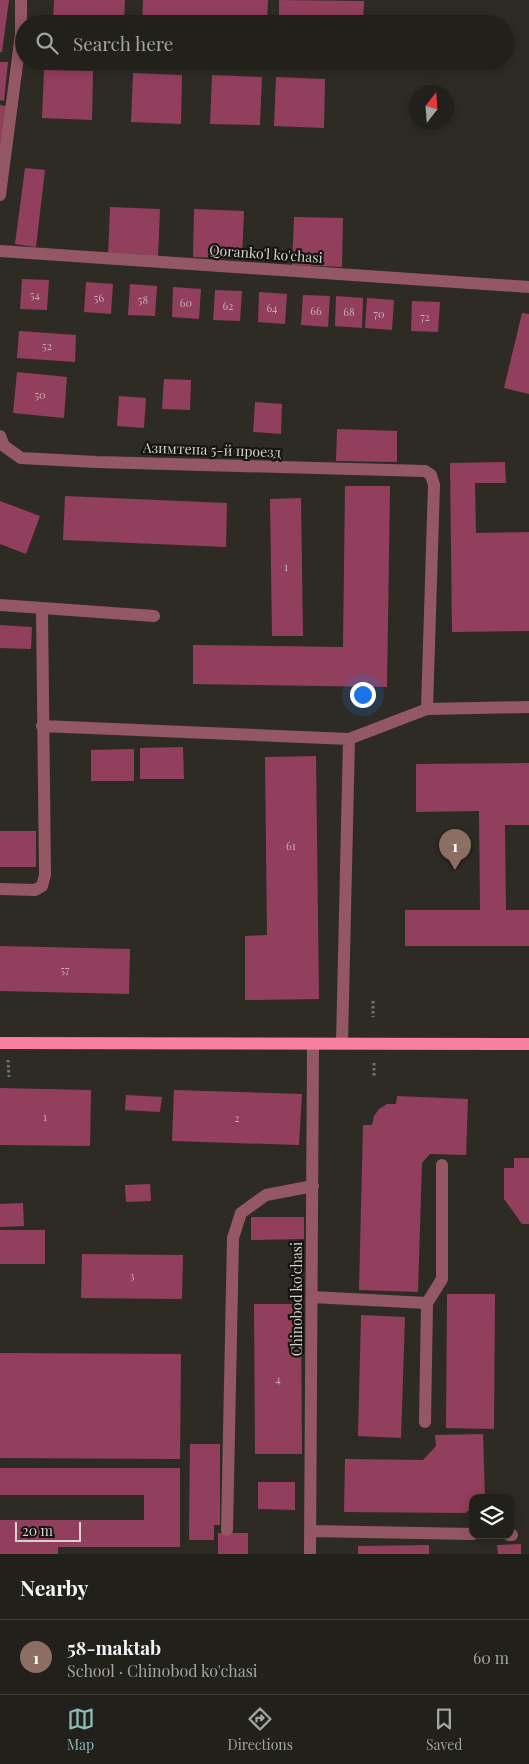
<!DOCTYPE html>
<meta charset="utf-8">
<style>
body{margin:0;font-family:"Playfair Display",serif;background:#2a2824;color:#f1f3f6}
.controls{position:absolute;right:15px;bottom:15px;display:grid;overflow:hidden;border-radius:10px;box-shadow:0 2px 12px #0003}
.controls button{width:45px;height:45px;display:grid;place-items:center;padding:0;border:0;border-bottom:1px solid #3f3e3a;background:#22201b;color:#f1f3f6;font:25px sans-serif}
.compass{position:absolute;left:409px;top:85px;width:45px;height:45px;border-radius:50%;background:#22201b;box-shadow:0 2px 12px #0003;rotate:17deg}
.scale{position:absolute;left:15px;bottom:12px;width:66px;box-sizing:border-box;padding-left:5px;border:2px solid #d5d3cf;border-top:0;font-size:14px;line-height:18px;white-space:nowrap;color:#d5d3cf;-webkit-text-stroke:4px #151410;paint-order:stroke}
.you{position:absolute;left:362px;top:694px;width:18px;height:18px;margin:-12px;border:4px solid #fff;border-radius:50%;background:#1a73e8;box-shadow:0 0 0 8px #1a73e833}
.badge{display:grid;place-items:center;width:32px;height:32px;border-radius:50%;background:#8bbbb9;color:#fff;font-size:16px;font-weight:700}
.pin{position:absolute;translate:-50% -41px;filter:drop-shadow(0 1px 2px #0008)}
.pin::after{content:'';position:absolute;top:26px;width:18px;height:15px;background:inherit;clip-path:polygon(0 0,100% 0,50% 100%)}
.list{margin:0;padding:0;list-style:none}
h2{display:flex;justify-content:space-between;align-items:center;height:65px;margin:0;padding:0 20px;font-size:21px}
h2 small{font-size:16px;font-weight:400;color:#a2a3a3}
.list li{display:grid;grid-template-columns:32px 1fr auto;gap:15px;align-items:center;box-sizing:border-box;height:75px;padding:0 20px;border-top:1px solid #3f3e3a}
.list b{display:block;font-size:19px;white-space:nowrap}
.list p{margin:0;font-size:16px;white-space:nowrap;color:#a2a3a3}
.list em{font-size:16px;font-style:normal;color:#a2a3a3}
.icon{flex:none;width:28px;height:28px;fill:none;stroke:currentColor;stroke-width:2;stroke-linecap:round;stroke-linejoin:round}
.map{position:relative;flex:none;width:529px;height:1554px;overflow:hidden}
.search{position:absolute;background:#22201b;box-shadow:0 2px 12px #0003;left:15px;right:15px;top:15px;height:55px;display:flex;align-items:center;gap:12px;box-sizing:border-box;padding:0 18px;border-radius:28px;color:#a2a3a3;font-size:19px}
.sheet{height:140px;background:#22201b}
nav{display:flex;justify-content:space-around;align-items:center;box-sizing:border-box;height:70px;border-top:1px solid #3f3e3a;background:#22201b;font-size:14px;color:#a2a3a3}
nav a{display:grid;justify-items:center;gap:2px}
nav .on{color:#8bbbb9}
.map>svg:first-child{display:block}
.building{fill:#923f5d}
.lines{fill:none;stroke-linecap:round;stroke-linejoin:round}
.path{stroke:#75736d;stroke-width:3;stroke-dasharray:2.5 2.5;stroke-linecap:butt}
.minor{stroke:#935864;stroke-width:12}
.major{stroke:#f9809d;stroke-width:12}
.labels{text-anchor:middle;stroke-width:4.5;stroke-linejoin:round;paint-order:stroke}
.number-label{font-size:11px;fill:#c4aeb2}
.street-label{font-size:14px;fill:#d5d3cf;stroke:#151410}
</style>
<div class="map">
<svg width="529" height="1554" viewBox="0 0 529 1554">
<rect width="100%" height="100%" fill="#2e2b24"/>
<!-- building -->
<path class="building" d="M 0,0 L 9,0 L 2,52 L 0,52 Z
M 54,0 L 125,0 L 124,22 L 53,19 Z
M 143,0 L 268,0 L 267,24 L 142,24 Z
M 279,0 L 364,1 L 363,24 L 279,24 Z
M 0,62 L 8,62 L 4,101 L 0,100 Z
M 44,70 L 93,71 L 92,120 L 42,118 Z
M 133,73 L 182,75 L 181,124 L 131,122 Z
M 212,75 L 262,77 L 260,125 L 210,124 Z
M 276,77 L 325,79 L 324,128 L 274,126 Z
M 0,105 L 7,106 L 0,157 Z
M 25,168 L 45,170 L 36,247 L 15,244 Z
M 110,207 L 160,209 L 158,258 L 108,256 Z
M 194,209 L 244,211 L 242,259 L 193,257 Z
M 294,217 L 343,218 L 342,267 L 292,265 Z
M 22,279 L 49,280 L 47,310 L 20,309 Z
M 86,282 L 113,284 L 111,314 L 84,312 Z
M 130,284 L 157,286 L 155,316 L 128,315 Z
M 173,287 L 201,289 L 199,319 L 172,317 Z
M 215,290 L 242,291 L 240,321 L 213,320 Z
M 259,292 L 287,294 L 285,324 L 258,322 Z
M 303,295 L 330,296 L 328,327 L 301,325 Z
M 336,296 L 363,298 L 362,328 L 335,326 Z
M 367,298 L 394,300 L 392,330 L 365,328 Z
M 412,301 L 440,302 L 438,332 L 411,331 Z
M 522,313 L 529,314 L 529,394 L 504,388 Z
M 19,331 L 76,335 L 75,362 L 17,358 Z
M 17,372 L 67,377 L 64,418 L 13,413 Z
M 164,379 L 191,380 L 190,410 L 162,409 Z
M 119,396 L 146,398 L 144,428 L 117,426 Z
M 255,402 L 282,404 L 281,434 L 253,432 Z
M 337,429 L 397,431 L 397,462 L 336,461 Z
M 505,462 L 506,483 L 475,483 L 476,533 L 529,532 L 529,631 L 452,632 L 450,463 Z
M 345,486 L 390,486 L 387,687 L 193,684 L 193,645 L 343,647 Z
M 65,496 L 227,503 L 226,547 L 63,540 Z
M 301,498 L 303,636 L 272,636 L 270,499 Z
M 0,501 L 40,516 L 26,554 L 0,544 Z
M 0,625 L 32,627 L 31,649 L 0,648 Z
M 183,747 L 184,779 L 140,779 L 140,748 Z
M 134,749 L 134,781 L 91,781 L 91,750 Z
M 316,756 L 319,999 L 245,1000 L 245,936 L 267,935 L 265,757 Z
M 529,763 L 529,825 L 505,825 L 506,910 L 529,910 L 529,946 L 405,946 L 405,910 L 480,910 L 479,811 L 416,812 L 416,764 Z
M 0,831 L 36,831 L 36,867 L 0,867 Z
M 0,946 L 130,949 L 129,994 L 0,991 Z
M 0,1088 L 91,1090 L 90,1146 L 0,1145 Z
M 174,1090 L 302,1094 L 299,1145 L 172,1141 Z
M 126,1095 L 162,1097 L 160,1112 L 125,1110 Z
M 397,1096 L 468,1099 L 466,1155 L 430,1154 L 422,1163 L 418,1292 L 359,1290 L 363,1125 L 372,1125 L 374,1116 L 379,1109 L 387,1104 L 396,1104 Z
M 514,1158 L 529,1158 L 529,1224 L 522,1224 L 504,1199 L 504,1168 L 514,1168 Z
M 150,1184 L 151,1201 L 126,1202 L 125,1185 Z
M 23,1203 L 24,1226 L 0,1227 L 0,1204 Z
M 251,1217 L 304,1217 L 304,1239 L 251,1240 Z
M 0,1230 L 45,1230 L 45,1264 L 0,1264 Z
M 82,1254 L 183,1255 L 182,1299 L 81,1298 Z
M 447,1294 L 495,1294 L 494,1429 L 446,1428 Z
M 254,1304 L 301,1304 L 302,1454 L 255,1454 Z
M 361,1315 L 405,1317 L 401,1438 L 358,1436 Z
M 0,1353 L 181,1354 L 180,1459 L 0,1458 Z
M 483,1434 L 485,1498 L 473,1498 L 473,1508 L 465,1513 L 344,1512 L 345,1459 L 423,1460 L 436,1446 L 435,1435 Z
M 190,1444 L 220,1444 L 220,1525 L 214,1525 L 214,1540 L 189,1540 Z
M 0,1468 L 180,1468 L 180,1547 L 58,1547 L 58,1554 L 0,1554 L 0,1520 L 144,1520 L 144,1495 L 0,1495 Z
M 258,1482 L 295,1482 L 295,1510 L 258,1509 Z
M 218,1533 L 248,1533 L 248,1554 L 218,1554 Z
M 521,1544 L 521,1554 L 498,1554 L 497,1545 Z
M 429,1545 L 429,1554 L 358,1554 L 358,1546 Z"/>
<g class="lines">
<!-- path -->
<path class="path" d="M 373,1001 L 373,1017
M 8,1060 L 9,1077
M 374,1063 L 374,1078"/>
<!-- minor -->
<path class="minor" d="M 0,195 L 21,34 L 21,0
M 0,251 L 529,287
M 0,436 L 4,446 L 21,458 L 96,462 L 425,471 L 431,475 L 434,485 L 427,709 L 349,739 L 342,1043
M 0,605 L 154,616
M 427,709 L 529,707
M 42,726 L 349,739
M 0,889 L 35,890 L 42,886 L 45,875 L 42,609
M 312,1297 L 427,1303 L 425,1422
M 427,1303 L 442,1279 L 442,1165
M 227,1530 L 233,1238 L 241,1213 L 266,1195 L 313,1186
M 310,1531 L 473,1534
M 509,1535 L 512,1535
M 310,1554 L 313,1044"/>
<!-- major -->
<path class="major" d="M 0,1043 L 529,1044"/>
</g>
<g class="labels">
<!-- number labels -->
<g class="number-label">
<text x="35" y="299">54</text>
<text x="99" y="302">56</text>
<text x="143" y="304">58</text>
<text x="186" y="307">60</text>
<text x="228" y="310">62</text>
<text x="272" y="312">64</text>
<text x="316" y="315">66</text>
<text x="349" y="316">68</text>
<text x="379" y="318">70</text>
<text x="425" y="321">72</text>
<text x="47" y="350">52</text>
<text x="40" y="399">50</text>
<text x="286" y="571">1</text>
<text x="291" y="850">61</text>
<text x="65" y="974">57</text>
<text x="45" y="1121">1</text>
<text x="237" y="1122">2</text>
<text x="132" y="1280">3</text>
<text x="278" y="1383">4</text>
</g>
<!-- street labels -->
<g class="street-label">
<text transform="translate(266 254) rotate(4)" y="5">Qoranko'l ko'chasi</text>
<text transform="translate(212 450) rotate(2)" y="5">Азимтепа 5-й проезд</text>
<text transform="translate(297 1299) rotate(-90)" y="5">Chinobod ko'chasi</text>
</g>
</g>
</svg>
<div class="controls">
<button><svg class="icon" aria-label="layers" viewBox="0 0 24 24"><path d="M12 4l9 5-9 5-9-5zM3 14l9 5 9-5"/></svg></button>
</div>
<svg class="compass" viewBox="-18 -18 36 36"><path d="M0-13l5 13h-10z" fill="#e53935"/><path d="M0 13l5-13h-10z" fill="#a2a3a3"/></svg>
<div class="scale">20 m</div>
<div class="you"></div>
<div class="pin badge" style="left:455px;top:870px;background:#8d6e63">1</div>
<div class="search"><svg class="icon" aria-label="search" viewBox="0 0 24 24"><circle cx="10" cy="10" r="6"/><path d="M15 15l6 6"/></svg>Search here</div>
</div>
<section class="sheet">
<h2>Nearby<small></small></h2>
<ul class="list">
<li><span class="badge" style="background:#8d6e63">1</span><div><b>58-maktab</b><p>School · Chinobod ko'chasi</p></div><em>60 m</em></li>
</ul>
</section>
<nav>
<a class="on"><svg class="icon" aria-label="map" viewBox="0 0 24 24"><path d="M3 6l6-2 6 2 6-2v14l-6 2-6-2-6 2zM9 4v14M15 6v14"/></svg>Map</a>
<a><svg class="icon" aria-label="directions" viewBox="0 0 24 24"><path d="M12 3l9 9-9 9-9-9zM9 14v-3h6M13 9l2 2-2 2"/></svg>Directions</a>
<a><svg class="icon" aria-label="saved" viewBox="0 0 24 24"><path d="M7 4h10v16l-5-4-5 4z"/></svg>Saved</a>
</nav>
